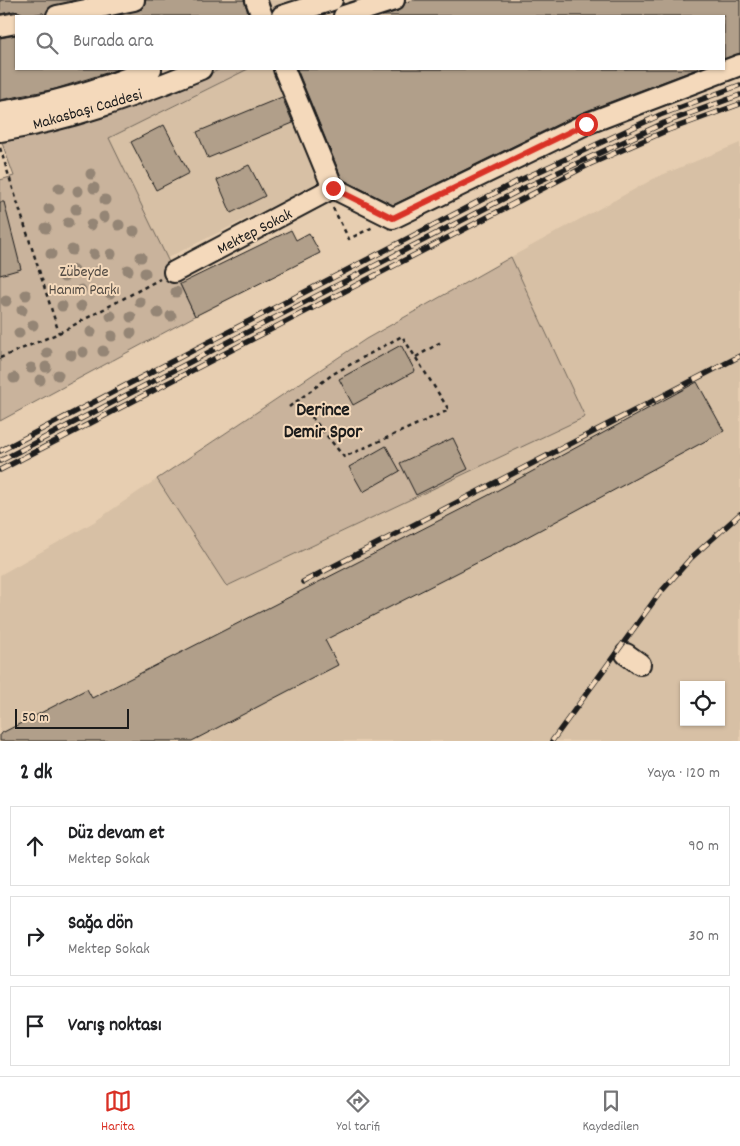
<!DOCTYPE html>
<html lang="tr">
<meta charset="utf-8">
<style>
body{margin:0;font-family:Dekko,sans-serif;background:#f2f2f2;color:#202124}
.controls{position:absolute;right:15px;bottom:15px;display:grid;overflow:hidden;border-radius:0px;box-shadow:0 1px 4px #0004}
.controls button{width:45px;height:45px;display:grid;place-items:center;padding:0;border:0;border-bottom:1px solid #e0e0e0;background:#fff;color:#202124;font:25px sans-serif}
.scale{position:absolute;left:15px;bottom:12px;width:114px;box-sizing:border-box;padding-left:5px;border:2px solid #1c1c1c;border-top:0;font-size:14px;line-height:18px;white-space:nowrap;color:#1c1c1c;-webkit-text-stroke:4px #f4d9bb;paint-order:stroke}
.stop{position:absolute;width:15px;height:15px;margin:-11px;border:4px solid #d93025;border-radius:50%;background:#fff}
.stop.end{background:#d93025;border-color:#fff;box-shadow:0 1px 5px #0008}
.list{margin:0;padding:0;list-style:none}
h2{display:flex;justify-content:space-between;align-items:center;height:65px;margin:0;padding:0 20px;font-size:21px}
h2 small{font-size:16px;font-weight:400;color:#757577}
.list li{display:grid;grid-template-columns:32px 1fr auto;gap:15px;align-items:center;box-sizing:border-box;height:80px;margin:0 10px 10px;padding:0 10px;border:1px solid #e0e0e0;border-radius:0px}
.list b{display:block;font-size:19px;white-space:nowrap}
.list p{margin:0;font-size:16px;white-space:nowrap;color:#757577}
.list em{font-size:16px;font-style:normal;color:#757577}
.icon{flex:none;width:28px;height:28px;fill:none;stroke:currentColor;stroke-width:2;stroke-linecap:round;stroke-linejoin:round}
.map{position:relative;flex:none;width:740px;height:741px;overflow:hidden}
.search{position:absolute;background:#fff;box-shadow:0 1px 4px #0004;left:15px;right:15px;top:15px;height:55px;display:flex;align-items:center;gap:12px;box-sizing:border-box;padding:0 18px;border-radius:0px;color:#757577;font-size:19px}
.sheet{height:335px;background:#fff}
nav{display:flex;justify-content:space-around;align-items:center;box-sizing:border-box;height:70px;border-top:1px solid #e0e0e0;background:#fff;font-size:14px;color:#757577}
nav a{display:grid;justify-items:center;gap:2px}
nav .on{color:#d93025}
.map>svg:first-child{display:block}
.built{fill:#d7c0a5;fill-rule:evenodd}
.green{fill:#c9b39c;stroke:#72685c}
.building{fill:#b19f8a;stroke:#1c1c1c}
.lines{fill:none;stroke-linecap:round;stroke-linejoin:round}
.minor-casing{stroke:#1c1c1c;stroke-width:24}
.path{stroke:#1c1c1c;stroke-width:2.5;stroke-dasharray:4 4;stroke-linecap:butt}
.minor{stroke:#f4d9bb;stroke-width:20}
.rail-casing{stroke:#1c1c1c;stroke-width:5.5}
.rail{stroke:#f4d9bb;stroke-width:4;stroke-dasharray:11;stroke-linecap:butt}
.tree{fill:#948574}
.route{stroke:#d93025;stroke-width:6}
.labels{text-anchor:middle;stroke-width:4;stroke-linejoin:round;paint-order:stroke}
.street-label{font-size:16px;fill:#1c1c1c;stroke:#f4d9bb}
.park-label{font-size:16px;fill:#504942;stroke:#f4d9bb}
.quarter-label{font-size:19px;font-weight:bold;fill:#1c1c1c;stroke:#f4d9bb}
</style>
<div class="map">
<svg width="740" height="741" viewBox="0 0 740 741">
<rect width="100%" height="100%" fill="#e7ceb1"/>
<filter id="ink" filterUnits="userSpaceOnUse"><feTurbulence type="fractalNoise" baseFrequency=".02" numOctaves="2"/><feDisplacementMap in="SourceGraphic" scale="10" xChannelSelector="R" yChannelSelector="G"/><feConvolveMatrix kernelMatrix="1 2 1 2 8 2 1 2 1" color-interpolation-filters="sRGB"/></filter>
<g filter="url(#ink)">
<!-- built -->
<path class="built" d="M 259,0 L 312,0 L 265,15 Z
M 248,69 L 275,69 L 323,181 L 167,258 L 108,138 Z
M 740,143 L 740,741 L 0,741 L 0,575 L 94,522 L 157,479 L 228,586 L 585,417 L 511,257 L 657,177 ZM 684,685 L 721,685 L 721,722 L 684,722 Z"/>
<!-- green -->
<path class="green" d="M 221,69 L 248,69 L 109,138 L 195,316 L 0,421 L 0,180 L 14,176 L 2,143 L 124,110 Z
M 511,257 L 585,417 L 227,586 L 225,584 L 157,479 L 366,339 Z"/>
<!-- building -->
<path class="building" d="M 0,0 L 76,0 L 50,7 L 45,16 L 43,13 L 25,16 L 14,11 L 0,14 Z
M 146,0 L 244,0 L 249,16 L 114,16 L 142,9 Z
M 413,0 L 740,0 L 740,53 L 724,59 L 724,16 L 382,16 L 398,11 L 406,2 Z
M 16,35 L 16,69 L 119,69 L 55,89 L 0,100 L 0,38 Z
M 297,69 L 697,69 L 581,113 L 393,205 L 342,179 Z
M 282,97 L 293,123 L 208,158 L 197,132 Z
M 164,125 L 189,173 L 156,190 L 131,142 Z
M 249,165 L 265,196 L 231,213 L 217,180 Z
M 0,202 L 4,202 L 21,269 L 0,275 Z
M 291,230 L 296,240 L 309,233 L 320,253 L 195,316 L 180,284 Z
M 401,345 L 415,371 L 353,405 L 339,379 Z
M 697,382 L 724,431 L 512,545 L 325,640 L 338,665 L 192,741 L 0,741 L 0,734 L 87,689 L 92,698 L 487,496 Z
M 453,438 L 468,469 L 416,495 L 400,463 Z
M 386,446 L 400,471 L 363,492 L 349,467 Z"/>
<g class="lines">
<defs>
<path id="minor" d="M 256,0 L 262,16
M 57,16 L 134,0
M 282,16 L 332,0
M 344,16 L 394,0
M 0,26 L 16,23
M 0,112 C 53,104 102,89 151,69
M 0,131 C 71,120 135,96 201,69
M 333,188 L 393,218 L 586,124 L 740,65
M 174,272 L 333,188 L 284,69
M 626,654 L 640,664"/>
</defs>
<!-- minor casing -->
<use href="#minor" class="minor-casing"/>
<!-- path -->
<path class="path" d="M 0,148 L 59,333
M 333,208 L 349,239 L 373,227
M 416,357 L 441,342
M 0,358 L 59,333 L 160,279
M 289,407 L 333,374 L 402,336 L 449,410 L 344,457 L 298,400"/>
<!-- minor -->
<use href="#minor" class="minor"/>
<defs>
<path id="rail" d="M 0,451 L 516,182 L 660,115 L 740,85
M 0,461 L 522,189 L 664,123 L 740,95
M 0,470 L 590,164 L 668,130 L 740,104
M 303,582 L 740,356
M 552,741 L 659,594 L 691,558 L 740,514"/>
</defs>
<!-- rail casing -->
<use href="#rail" class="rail-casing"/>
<!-- rail -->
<use href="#rail" class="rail"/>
</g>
<!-- trees -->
<g class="tree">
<circle cx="91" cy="174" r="5.5"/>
<circle cx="59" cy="188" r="5.5"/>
<circle cx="94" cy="188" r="5.5"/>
<circle cx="78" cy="191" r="5.5"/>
<circle cx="105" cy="200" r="5.5"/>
<circle cx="49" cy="209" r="5.5"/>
<circle cx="76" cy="209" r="5.5"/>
<circle cx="104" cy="217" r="5.5"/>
<circle cx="68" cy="223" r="5.5"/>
<circle cx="91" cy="225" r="5.5"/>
<circle cx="119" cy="225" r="5.5"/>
<circle cx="46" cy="228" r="5.5"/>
<circle cx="134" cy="231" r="5.5"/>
<circle cx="72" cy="250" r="5.5"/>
<circle cx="51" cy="254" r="5.5"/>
<circle cx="94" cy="254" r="5.5"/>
<circle cx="111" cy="254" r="5.5"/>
<circle cx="141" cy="257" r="5.5"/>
<circle cx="74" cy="270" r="5.5"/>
<circle cx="128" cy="270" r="5.5"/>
<circle cx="99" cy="271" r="5.5"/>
<circle cx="145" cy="273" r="5.5"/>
<circle cx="64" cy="277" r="5.5"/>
<circle cx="81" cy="290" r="5.5"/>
<circle cx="176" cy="292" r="5.5"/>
<circle cx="110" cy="293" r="5.5"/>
<circle cx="26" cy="295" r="5.5"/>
<circle cx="6" cy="301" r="5.5"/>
<circle cx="140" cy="302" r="5.5"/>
<circle cx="62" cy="306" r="5.5"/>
<circle cx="81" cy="306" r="5.5"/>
<circle cx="22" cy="310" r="5.5"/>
<circle cx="158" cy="313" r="5.5"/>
<circle cx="111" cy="316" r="5.5"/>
<circle cx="171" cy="316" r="5.5"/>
<circle cx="131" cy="317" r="5.5"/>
<circle cx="33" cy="325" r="5.5"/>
<circle cx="91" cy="332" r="5.5"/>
<circle cx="19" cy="333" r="5.5"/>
<circle cx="131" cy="333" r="5.5"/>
<circle cx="112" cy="336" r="5.5"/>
<circle cx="103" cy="351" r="5.5"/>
<circle cx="83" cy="352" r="5.5"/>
<circle cx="47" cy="353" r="5.5"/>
<circle cx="71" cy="355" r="5.5"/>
<circle cx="46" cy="367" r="5.5"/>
<circle cx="31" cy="368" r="5.5"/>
<circle cx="58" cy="375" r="5.5"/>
<circle cx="14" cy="378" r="5.5"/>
<circle cx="40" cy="380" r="5.5"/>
</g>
</g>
<g class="lines" filter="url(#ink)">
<!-- route -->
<path class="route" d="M 333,188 L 393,218 L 586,124"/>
</g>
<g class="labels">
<!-- street labels -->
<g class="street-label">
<text transform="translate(87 108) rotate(-16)" y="6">Makasbaşı Caddesi</text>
<text transform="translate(254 230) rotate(-27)" y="6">Mektep Sokak</text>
</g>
<!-- park labels -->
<g class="park-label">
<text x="84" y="276">Zübeyde<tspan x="84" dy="18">Hanım Parkı</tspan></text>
</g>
<!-- quarter labels -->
<g class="quarter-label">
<text x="323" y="415">Derince<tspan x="323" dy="22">Demir Spor</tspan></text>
</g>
</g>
</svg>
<div class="controls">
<button><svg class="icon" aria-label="locate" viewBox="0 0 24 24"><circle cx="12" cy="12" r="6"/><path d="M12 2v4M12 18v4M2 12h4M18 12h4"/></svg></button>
</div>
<div class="scale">50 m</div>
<div class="stop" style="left:586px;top:124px"></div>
<div class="stop end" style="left:333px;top:188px"></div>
<div class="search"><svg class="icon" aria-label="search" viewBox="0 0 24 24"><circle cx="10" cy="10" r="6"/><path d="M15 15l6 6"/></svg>Burada ara</div>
</div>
<section class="sheet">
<h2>2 dk<small>Yaya · 120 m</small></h2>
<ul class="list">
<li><svg class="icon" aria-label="ahead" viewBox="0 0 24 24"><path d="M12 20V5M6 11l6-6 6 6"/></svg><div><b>Düz devam et</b><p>Mektep Sokak</p></div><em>90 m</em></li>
<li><svg class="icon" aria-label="right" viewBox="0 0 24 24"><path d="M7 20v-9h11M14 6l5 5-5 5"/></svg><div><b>Sağa dön</b><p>Mektep Sokak</p></div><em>30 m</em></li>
<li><svg class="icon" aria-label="arrive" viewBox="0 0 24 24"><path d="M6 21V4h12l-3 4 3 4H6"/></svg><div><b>Varış noktası</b></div></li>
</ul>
</section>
<nav>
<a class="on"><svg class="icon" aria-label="map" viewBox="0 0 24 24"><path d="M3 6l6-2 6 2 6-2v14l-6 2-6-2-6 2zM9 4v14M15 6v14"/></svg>Harita</a>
<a><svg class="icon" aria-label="directions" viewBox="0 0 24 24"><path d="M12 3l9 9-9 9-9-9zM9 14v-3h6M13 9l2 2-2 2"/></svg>Yol tarifi</a>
<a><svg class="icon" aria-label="saved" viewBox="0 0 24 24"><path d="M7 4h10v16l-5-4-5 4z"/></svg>Kaydedilen</a>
</nav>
